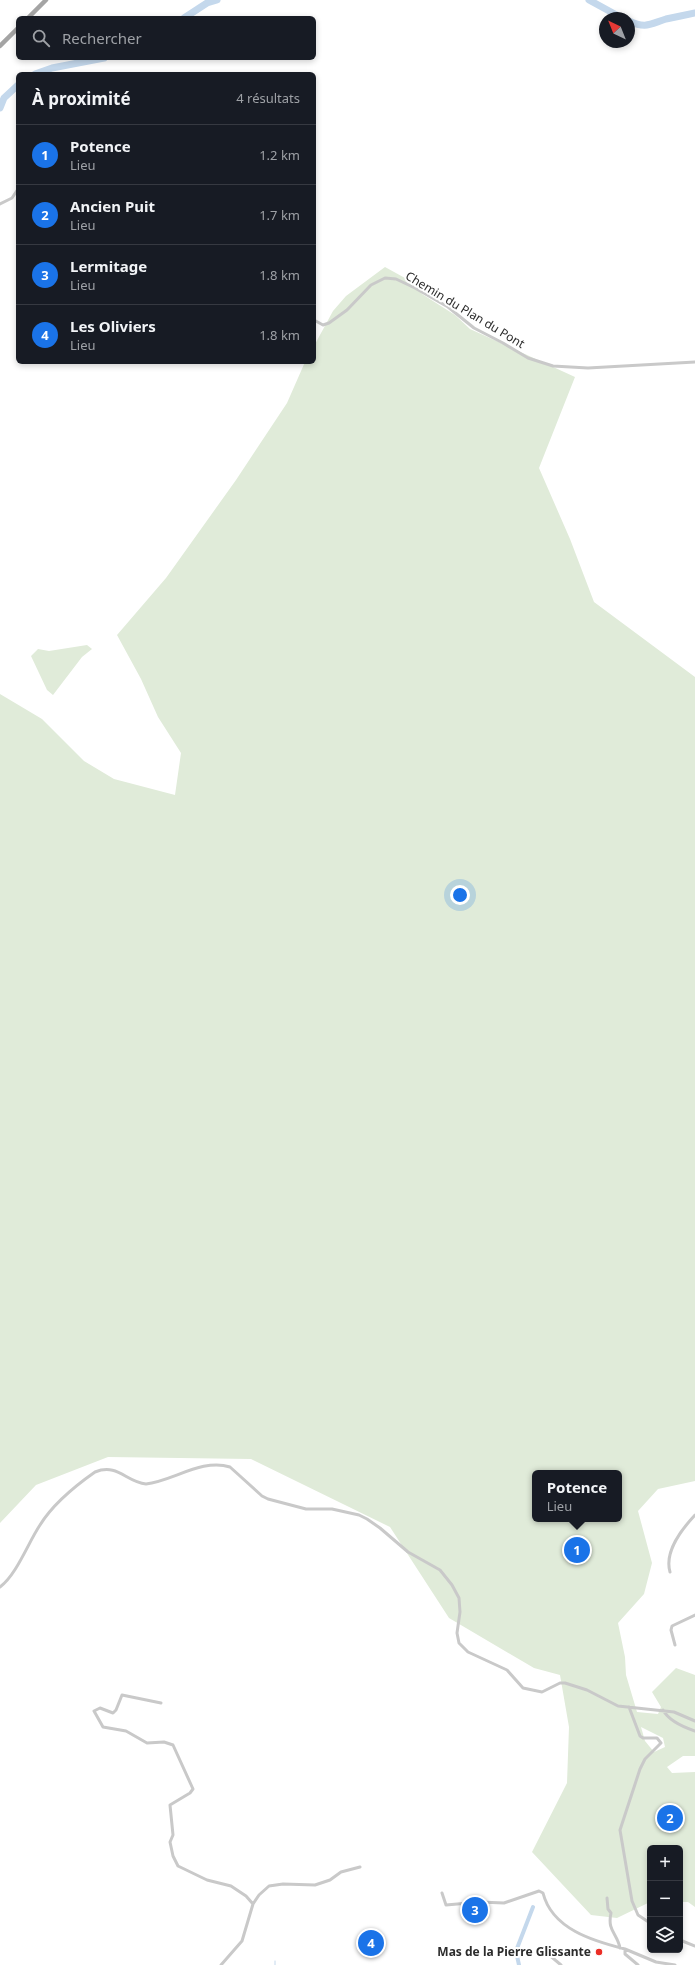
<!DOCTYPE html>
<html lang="fr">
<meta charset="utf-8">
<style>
body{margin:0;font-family:"Noto Sans",sans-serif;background:#242831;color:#f1f3f6}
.controls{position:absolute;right:12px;bottom:12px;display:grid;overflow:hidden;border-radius:6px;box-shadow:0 2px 6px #0003}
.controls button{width:36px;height:36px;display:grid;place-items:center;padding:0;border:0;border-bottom:1px solid #363941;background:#171b24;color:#f1f3f6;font:20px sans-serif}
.compass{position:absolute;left:599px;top:12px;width:36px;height:36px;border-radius:50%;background:#171b24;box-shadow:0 2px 6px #0003;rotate:317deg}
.you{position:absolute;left:460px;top:895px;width:14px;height:14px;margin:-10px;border:3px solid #fff;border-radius:50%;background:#1a73e8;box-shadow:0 0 0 6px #1a73e833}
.badge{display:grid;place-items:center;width:26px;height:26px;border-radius:50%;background:#1a73e8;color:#fff;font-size:13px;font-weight:700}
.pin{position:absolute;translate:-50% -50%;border:2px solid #fff;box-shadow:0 1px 4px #0006}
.popup{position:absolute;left:532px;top:1470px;width:90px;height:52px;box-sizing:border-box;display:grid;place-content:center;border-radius:6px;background:#171b24;filter:drop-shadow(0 1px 3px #0005);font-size:13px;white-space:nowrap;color:#9ea1a6}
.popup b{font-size:15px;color:#f1f3f6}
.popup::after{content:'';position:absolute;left:50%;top:100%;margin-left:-8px;border:8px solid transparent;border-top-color:#171b24}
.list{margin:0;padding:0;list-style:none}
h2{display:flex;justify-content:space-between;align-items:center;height:52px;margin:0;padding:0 16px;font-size:17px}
h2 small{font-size:13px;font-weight:400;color:#9ea1a6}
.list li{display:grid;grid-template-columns:26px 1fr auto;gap:12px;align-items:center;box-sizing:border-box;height:60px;padding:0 16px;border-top:1px solid #363941}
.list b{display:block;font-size:15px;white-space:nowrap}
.list p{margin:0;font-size:13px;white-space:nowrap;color:#9ea1a6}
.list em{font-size:13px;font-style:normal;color:#9ea1a6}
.icon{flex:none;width:22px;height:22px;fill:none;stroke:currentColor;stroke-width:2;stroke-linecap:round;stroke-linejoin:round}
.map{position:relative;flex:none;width:695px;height:1965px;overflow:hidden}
.search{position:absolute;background:#171b24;box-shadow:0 2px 6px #0003;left:16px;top:16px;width:300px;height:44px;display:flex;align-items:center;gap:10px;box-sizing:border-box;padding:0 14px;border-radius:6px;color:#9ea1a6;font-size:15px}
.panel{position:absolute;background:#171b24;box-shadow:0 2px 6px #0003;left:16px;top:72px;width:300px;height:292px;border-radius:6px}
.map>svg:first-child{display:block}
.green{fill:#e0ebd9;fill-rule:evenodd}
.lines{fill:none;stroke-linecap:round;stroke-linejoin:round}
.stream{stroke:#c4d8ec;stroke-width:1}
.canal{stroke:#c4d8ec;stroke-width:4}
.river{stroke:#c4d8ec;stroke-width:7}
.minor{stroke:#c9c9c9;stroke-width:3}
.primary{stroke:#a4a4a4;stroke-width:4.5}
.poi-dot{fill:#eb2e26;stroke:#fff;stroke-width:1.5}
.labels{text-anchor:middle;stroke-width:4;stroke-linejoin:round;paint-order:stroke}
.street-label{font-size:12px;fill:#2c2c2c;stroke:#fff}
.poi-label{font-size:12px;font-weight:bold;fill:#2c2c2c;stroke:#fff;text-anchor:end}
</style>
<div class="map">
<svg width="695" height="1965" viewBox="0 0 695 1965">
<rect width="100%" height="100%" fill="#fff"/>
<!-- green -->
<path class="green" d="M 385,267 L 414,283 L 422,294 L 455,315 L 470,329 L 575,377 L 539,468 L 570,539 L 594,602 L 695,677 L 695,1481 L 658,1489 L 638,1511 L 652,1563 L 644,1594 L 618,1623 L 625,1657 L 626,1675 L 637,1712 L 658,1714 L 661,1707 L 652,1692 L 676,1668 L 695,1675 L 695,1756 L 683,1756 L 667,1767 L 672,1773 L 695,1772 L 695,1907 L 688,1902 L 680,1902 L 680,1848 L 650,1848 L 650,1902 L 617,1918 L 591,1915 L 532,1852 L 567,1783 L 569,1727 L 560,1675 L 534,1668 L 449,1618 L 390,1527 L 251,1459 L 108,1457 L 36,1485 L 0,1523 L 0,694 L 42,719 L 84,761 L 114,779 L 175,795 L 181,753 L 158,717 L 141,679 L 117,635 L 166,578 L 236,480 L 287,403 L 305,362 L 314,362 L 314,346 L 333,311 L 346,296 ZM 535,1473 L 619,1473 L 619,1519 L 535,1519 ZM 641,1727 L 663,1738 L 665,1747 L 654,1752 L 645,1741 Z
M 87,645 L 92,649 L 82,657 L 53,695 L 47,690 L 31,656 L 38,649 L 49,651 Z"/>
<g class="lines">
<!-- stream -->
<path class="stream" d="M 275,1965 L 275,1961"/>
<!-- canal -->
<path class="canal" d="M 519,1965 L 516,1951 L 533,1907"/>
<!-- river -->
<path class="river" d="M 589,0 L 622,18
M 184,18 L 207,3 L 217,0
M 629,21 C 646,29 650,24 666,19 C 676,17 685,15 695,13
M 35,74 L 52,68 L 104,58
M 0,108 L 4,98 L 18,85"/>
<!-- minor -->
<path class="minor" d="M 0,204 L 12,198 L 18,189
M 314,320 L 323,325 L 329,323 L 347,310 L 371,285 L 385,278 L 396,279 L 415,288 L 448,307 L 474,328 L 503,343 L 528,358 L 553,366 L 588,368 L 695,362
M 670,1572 C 664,1551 682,1529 695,1515
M 0,1587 C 17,1574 28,1543 40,1525 C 53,1504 75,1486 95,1472 C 118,1463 126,1482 146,1484 C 173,1481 202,1458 230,1467 L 262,1496 L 268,1499 L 306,1509 L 332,1509 L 359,1515 L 367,1519 L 380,1528 L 408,1552 L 440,1570 L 452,1585 L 459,1598 L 460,1612 L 457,1633 L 459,1643 L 468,1652 L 507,1670 L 523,1688 L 542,1692 L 560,1683 L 565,1683 L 587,1690 L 618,1706 L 674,1712 L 695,1721
M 675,1645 L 671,1630 L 672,1626 L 695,1615
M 161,1703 L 122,1695 L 116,1710 L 113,1713 L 100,1708 L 94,1711 L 103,1727 L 126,1731 L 147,1743 L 164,1742 L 173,1745 L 193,1789 L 190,1793 L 170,1805 L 173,1835 L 170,1842 L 173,1856 L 178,1866 L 207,1880 L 231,1886 L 246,1896 L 253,1904
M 629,1707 L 640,1736 L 643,1738 L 657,1738 L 661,1743 L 645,1759 L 640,1769 L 620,1830 L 632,1901 L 638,1915 L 650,1923
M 663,1710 C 669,1721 683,1727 695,1731
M 442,1893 L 446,1905 L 480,1902 L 504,1903 L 539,1891 L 543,1893 C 552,1929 593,1941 625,1949 L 625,1954 L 638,1965
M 607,1898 L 608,1909 L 611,1913 C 607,1931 617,1933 620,1948
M 680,1940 L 695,1946
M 625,1949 L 656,1962 L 675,1965
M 548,1954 L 561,1965
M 221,1965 L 242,1941 L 253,1904 L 259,1895 L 269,1886 L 283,1884 L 315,1885 L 330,1880 L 341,1872 L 360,1867"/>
<!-- primary -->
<path class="primary" d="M 28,18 L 46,0
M 0,46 L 18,28"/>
</g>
<!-- markers -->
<circle class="poi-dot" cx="599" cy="1952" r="4"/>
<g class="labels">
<!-- street labels -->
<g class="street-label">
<text transform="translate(465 310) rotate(31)" y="4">Chemin du Plan du Pont</text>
</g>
<!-- poi labels -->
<g class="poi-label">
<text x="591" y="1956">Mas de la Pierre Glissante</text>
</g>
</g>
</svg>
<div class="controls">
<button>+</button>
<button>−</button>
<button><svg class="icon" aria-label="layers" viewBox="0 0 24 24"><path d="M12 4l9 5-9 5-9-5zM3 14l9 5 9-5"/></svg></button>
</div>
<svg class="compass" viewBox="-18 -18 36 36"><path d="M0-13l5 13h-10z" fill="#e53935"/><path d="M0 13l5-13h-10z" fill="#9ea1a6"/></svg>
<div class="you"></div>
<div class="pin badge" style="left:577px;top:1550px">1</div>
<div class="popup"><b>Potence</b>Lieu</div>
<div class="pin badge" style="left:670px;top:1818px">2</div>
<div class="pin badge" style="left:475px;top:1910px">3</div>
<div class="pin badge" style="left:371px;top:1943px">4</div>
<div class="search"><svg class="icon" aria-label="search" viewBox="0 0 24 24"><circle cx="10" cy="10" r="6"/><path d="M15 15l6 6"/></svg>Rechercher</div>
<section class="panel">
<h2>À proximité<small>4 résultats</small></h2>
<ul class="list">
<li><span class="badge">1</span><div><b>Potence</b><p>Lieu</p></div><em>1.2 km</em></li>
<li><span class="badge">2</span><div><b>Ancien Puit</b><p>Lieu</p></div><em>1.7 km</em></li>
<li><span class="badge">3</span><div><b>Lermitage</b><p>Lieu</p></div><em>1.8 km</em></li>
<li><span class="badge">4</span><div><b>Les Oliviers</b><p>Lieu</p></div><em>1.8 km</em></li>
</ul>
</section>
</div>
